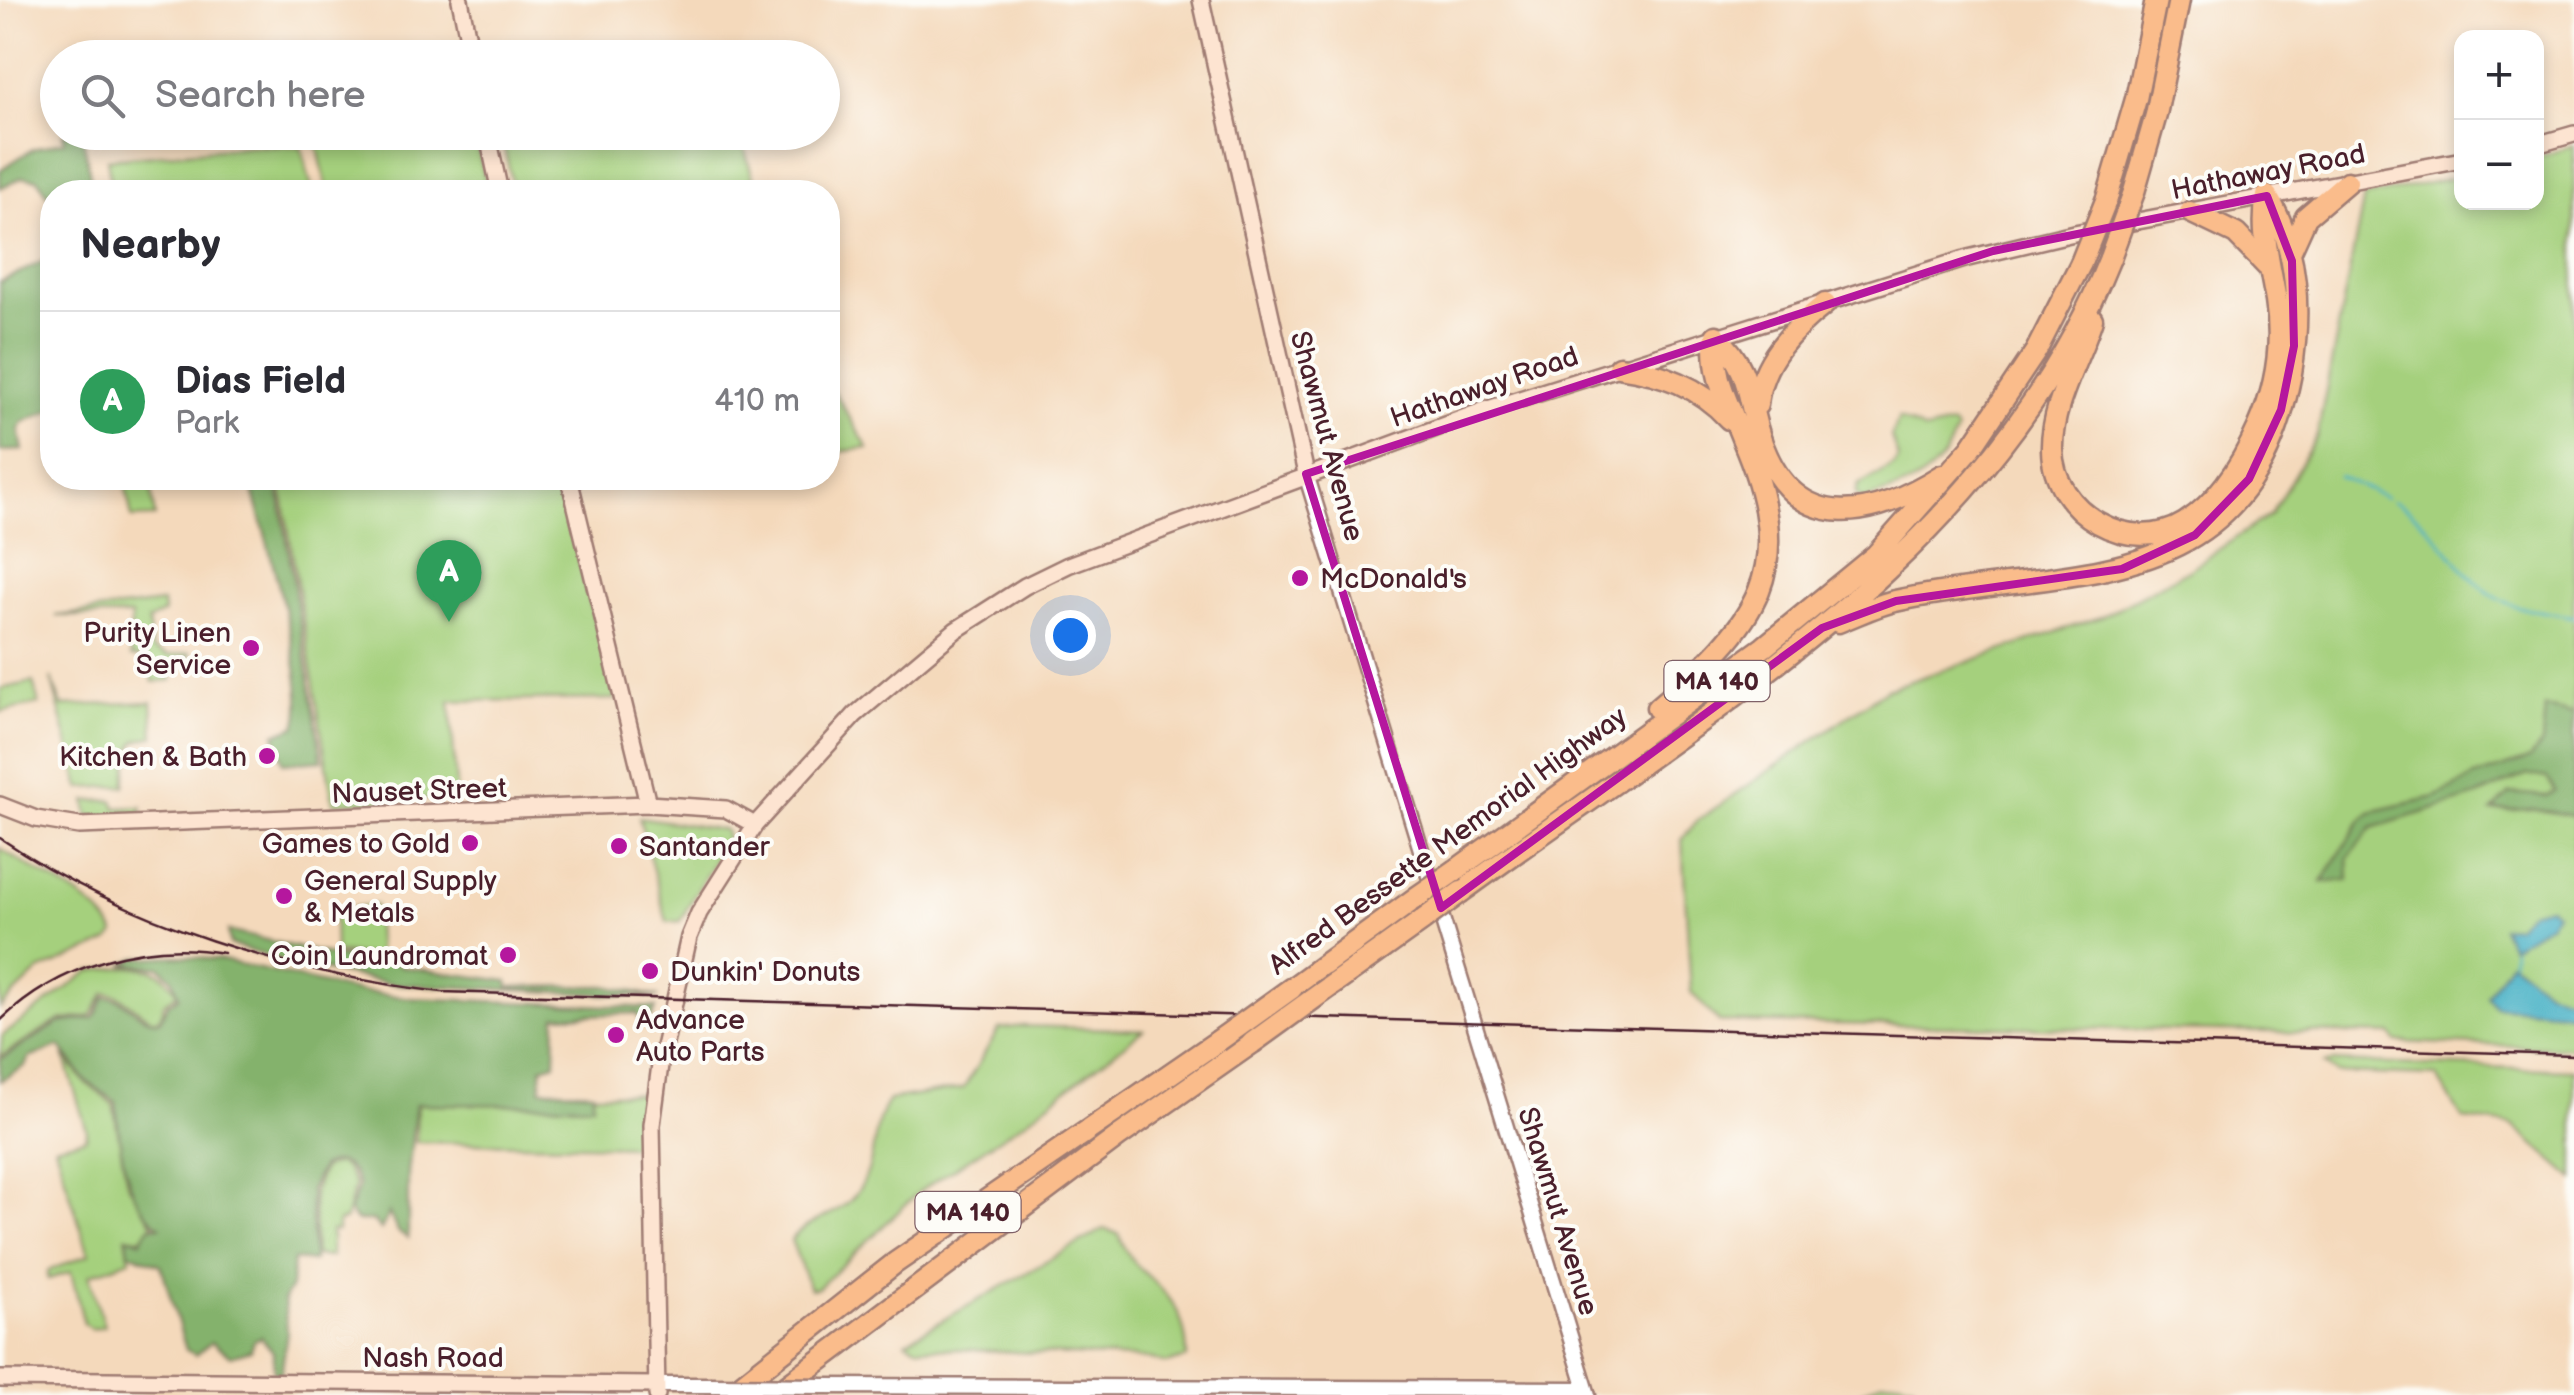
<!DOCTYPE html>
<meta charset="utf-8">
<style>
body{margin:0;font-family:"Balsamiq Sans",sans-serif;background:#f7f7f7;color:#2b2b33}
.controls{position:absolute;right:30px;top:30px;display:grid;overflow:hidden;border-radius:20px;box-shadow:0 5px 15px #0003}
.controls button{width:90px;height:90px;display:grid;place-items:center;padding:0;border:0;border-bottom:2px solid #e1e1e2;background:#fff;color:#2b2b33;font:50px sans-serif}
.you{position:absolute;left:1070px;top:635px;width:35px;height:35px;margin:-25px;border:8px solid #fff;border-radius:50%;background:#1a73e8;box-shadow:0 0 0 15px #1a73e833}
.badge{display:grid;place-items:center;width:65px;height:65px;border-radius:50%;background:#2563eb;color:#fff;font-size:32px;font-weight:700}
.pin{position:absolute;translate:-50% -82px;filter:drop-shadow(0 2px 5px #0008)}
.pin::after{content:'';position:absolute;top:52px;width:35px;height:30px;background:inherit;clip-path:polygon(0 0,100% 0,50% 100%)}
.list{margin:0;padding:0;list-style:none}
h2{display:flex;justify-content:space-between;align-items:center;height:130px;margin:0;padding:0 40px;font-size:42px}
h2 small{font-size:32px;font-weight:400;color:#7c7c81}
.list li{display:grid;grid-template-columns:65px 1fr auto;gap:30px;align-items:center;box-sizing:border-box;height:180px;padding:0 40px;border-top:2px solid #e1e1e2}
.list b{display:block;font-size:38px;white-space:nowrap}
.list p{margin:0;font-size:32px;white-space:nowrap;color:#7c7c81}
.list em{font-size:32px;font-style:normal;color:#7c7c81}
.icon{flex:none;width:55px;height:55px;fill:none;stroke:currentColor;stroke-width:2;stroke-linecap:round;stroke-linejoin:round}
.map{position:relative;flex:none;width:2574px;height:1395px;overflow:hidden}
.search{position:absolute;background:#fff;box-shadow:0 5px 15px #0003;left:40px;top:40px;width:800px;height:110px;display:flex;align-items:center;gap:25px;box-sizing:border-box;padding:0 35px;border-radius:55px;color:#7c7c81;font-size:38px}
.panel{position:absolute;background:#fff;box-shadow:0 5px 15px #0003;left:40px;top:180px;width:800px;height:310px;border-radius:40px}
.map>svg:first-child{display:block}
.green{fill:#a5d07d;stroke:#787854;stroke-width:2.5}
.forest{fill:#84b26c;stroke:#67684c;stroke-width:2.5}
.water{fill:#47b1c6;stroke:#486878;stroke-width:2.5}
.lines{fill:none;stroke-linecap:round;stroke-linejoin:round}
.stream{stroke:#47b1c6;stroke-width:2.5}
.tertiary-casing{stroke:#9f7c73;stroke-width:19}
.secondary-casing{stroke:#9f7c73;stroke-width:20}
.motorway-casing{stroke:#9f7c73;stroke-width:25}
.tertiary{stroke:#fff;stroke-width:14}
.secondary{stroke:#fde4d1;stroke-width:15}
.motorway{stroke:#fabc8b;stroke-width:20}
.rail{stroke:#4a1f2b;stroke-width:2.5}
.tertiary-bridge-casing{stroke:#9f7c73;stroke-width:19;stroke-linecap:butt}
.motorway-bridge-casing{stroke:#9f7c73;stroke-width:25;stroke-linecap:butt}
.tertiary-bridge{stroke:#fff;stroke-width:14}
.motorway-bridge{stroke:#fabc8b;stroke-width:20}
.marked{fill:none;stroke:#b5179e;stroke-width:8;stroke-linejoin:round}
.poi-dot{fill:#b5179e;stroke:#fdfcf7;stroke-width:4}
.labels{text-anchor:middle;stroke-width:8;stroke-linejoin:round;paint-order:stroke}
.shield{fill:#fdfcf7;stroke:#806168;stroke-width:2.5}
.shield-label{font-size:25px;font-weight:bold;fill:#4a1f2b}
.street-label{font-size:28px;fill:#4a1f2b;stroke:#fdfcf7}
.poi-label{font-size:28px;fill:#4a1f2b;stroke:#fdfcf7;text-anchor:start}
</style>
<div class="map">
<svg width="2574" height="1395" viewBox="0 0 2574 1395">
<rect width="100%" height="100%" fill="#fdfcf7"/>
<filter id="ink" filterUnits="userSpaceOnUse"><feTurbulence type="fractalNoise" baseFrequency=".01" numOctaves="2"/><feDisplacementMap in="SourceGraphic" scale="20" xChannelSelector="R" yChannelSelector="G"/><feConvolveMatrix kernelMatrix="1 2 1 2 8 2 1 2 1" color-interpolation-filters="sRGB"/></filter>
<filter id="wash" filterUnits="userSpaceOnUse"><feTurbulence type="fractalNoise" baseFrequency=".0048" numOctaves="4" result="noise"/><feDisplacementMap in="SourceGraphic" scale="40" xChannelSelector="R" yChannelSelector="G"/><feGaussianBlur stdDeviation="2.25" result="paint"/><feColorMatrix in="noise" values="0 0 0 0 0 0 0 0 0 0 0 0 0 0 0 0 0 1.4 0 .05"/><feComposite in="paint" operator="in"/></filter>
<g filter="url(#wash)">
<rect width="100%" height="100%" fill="#f4d9bb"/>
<!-- green -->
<path class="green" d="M 462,133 L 474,135 L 489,192 L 328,192 L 317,144 L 378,146 L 455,141 Z
M 501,133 L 740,133 L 757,192 L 514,192 Z
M 252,146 L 301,147 L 313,192 L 112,192 L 107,159 Z
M 2574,146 L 2574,1048 L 2396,1042 L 2391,1034 L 1719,1022 L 1691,992 L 1682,839 L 1697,821 L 1887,689 L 2101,617 L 2190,569 L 2271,514 L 2317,436 L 2364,197 L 2461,176 L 2462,202 L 2536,202 L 2537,157 Z
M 828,382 L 868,448 L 828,453 Z
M 1899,418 L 1925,431 L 1952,425 L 1956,430 C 1941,478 1907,487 1863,500 L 1856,494 L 1858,485 L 1895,465 L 1898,458 L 1891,437 Z
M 124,478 L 149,478 L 155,517 L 132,518 Z
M 280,478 L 558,478 L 616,699 L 450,701 L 457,798 L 333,803 Z
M 162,603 L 164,613 L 148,621 L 152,649 L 167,656 L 190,653 L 190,657 L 175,660 L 169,671 L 172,680 L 153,682 L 148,659 L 131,657 L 131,616 L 55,616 Z
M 51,678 L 62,706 L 152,702 L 154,736 L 136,741 L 129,755 L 125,786 L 80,788 Z
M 33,682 L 39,704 L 0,712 L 0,689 Z
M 113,800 L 116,808 L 142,807 L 142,817 L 89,817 L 86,801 Z
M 639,817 L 725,830 L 727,838 L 680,921 L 667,922 Z
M 0,848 C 32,872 98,897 115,934 L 108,942 L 39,971 L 0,1008 Z
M 375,905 L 378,956 L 335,953 L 334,909 Z
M 128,967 C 154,968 163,970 178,993 L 163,1004 L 161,1016 L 154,1020 C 135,1013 126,994 105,993 L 91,1016 L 58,1021 L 0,1057 L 2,1036 L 90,971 Z
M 1024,1026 L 1143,1030 L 1027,1120 L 920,1191 L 818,1288 L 810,1289 L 791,1240 C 808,1219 839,1216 855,1195 C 879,1166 869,1127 889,1100 L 964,1088 L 999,1029 Z
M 64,1055 L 84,1081 L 113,1104 L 127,1183 L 153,1224 L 141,1239 L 126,1237 L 130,1260 L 89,1275 L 104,1326 L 91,1329 L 84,1324 L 71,1272 L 48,1279 L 48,1271 L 89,1254 L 55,1146 L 86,1138 L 87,1131 Z
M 2333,1062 L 2574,1070 L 2574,1179 L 2512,1125 L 2463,1119 L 2436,1076 L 2336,1073 L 2324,1064 Z
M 417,1093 L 641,1094 L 636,1146 L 416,1142 Z
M 337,1163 L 346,1168 L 355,1185 L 345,1220 L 338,1222 L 337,1231 L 331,1231 L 331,1257 L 315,1256 L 313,1192 L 323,1168 Z
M 1104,1229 L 1119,1234 C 1132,1283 1186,1280 1187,1358 L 1166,1364 L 1151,1359 L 917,1347 L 906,1341 Z
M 1898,1380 L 1912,1383 L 1922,1395 L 1856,1395 L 1882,1381 Z"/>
<!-- forest -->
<path class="forest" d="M 63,133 L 82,133 L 93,192 L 52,192 L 52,202 L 38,179 L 23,177 L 0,188 L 0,170 L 33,149 L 64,141 Z
M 52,257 L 52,410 L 23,422 L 19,430 L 23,450 L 0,451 L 0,282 Z
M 250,478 L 277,478 L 322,760 L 283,763 L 275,734 L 296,726 C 312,686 262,527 250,478 Z
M 2545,707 L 2574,713 L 2574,816 L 2533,809 L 2492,811 L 2510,793 L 2546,796 L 2554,791 L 2547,778 L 2527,774 L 2477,796 L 2372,828 L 2348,859 L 2349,880 L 2322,882 L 2360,821 L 2370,812 L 2435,797 L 2477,776 L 2529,759 L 2542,744 Z
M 228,931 L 338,957 L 383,957 L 404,967 L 508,981 L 509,987 L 606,986 L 659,997 L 393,984 L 301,966 L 230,945 Z
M 178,956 L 222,960 L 350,990 L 412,998 L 656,1008 L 648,1025 L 642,1024 L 637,1013 L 556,1016 L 555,1063 L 542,1067 L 541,1089 L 593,1092 L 593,1105 L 416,1104 L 408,1174 L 408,1238 L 397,1231 L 389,1213 L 381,1230 L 373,1221 L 356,1221 L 349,1212 L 359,1186 C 351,1166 343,1156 322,1166 L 310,1190 L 313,1261 L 293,1260 L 291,1287 L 284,1299 L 287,1332 L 281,1375 L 274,1373 L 273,1352 L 261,1337 L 254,1340 L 251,1350 L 231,1356 L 211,1342 L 196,1355 L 186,1350 L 161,1265 L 129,1253 L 127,1237 L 141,1241 L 149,1227 L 160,1226 C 124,1202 119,1142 116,1102 L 85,1080 L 60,1046 L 29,1058 L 25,1066 L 0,1081 L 0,1060 L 59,1023 L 94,1018 L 105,997 C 128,996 136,1023 160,1020 L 167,1005 L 179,996 L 173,979 L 160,967 L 123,964 L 137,958 Z"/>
<!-- water -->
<path class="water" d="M 2548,906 L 2556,912 L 2550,923 L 2511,947 L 2501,927 L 2516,926 L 2530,911 Z
M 2510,961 L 2549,991 L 2574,999 L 2574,1013 L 2495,1006 L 2487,996 Z"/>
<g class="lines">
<!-- stream -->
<path class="stream" d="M 2339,476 L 2386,498
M 2392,501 C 2436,519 2454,572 2497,598 C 2519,611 2549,611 2574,617
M 2512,961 L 2513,947"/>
</g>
</g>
<g filter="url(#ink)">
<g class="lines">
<defs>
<path id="tertiary" d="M 1306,474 L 1588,1395
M 656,1385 L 710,1385
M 822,1386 L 1585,1389"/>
<path id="secondary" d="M 460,0 L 472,58
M 1201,0 L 1306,474
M 487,132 L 500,192
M 2536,145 L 2574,134
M 569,478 L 648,804
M 0,805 L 36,819 L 79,826 L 648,804 L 726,809 L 755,825
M 0,1379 L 656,1385
M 657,1395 L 652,1125 L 660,1065 L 689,937 L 699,913 L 755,825 L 855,715 L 956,630 L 1025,586 L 1068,565 L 1485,410 L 1968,258 L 2074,233 L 2462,160"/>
<path id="motorway" d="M 2134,192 L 2156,115 L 2179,0
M 2107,198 L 2136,99 L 2156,0
M 2190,212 L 2236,234 L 2267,266
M 2291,250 L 2306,217 L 2347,182
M 2092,319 C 2079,360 2051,405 2052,449 C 2053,513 2130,557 2185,523 C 2219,501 2242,464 2258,428 C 2276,388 2283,344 2276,301 C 2270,265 2260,232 2267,196
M 1716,336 C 1756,374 1745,400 1763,446 C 1799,539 1877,516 1942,475
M 1619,367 C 1662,373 1699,386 1729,419
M 1757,405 C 1761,361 1792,330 1825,304
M 1838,622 C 1857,615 1876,605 1895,601 C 2069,563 2248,604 2291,373 C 2301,314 2299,247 2267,196
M 1657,708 C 1757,622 1800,572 1742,438 C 1728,402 1711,375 1716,336
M 1456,870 L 1764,647 L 1876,555 L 1971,448 L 2036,351 L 2081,263
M 1461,892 C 1704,714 1992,552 2110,258
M 1335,983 L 1423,920
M 1292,988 L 1417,897
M 728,1395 L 895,1263 L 1218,1041
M 774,1395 L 1119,1136 L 1252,1043"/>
</defs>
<!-- tertiary casing -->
<use href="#tertiary" class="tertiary-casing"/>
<!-- secondary casing -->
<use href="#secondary" class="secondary-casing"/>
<!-- motorway casing -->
<use href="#motorway" class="motorway-casing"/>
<!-- tertiary -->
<use href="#tertiary" class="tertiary"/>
<!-- secondary -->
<use href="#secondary" class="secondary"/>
<!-- motorway -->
<use href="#motorway" class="motorway"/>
<!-- rail -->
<path class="rail" d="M 0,838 C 127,924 291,974 442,992 L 2574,1055
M 0,1021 C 59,965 143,939 224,953"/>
<defs>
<path id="tertiary-bridge" d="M 710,1385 L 822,1386"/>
<path id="motorway-bridge" d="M 2110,258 L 2134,192
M 2081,263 L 2107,198
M 1417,897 L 1456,870
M 1423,920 L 1461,892
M 1218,1041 L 1292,988
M 1252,1043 L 1335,983"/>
</defs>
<!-- tertiary-bridge casing -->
<use href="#tertiary-bridge" class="tertiary-bridge-casing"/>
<!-- motorway-bridge casing -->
<use href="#motorway-bridge" class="motorway-bridge-casing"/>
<!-- tertiary-bridge -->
<use href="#tertiary-bridge" class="tertiary-bridge"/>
<!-- motorway-bridge -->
<use href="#motorway-bridge" class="motorway-bridge"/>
</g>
</g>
<!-- marked area -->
<path class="marked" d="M 2267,196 L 2292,261 L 2294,346 L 2281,410 L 2249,479 L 2195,535 L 2122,569 L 1896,601 L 1822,628 L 1441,908 L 1306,474 L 1993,251 Z"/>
<!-- markers -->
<g class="poi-dot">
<circle cx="1300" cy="578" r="10"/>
<circle cx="251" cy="648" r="10"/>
<circle cx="267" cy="756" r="10"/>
<circle cx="470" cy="843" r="10"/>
<circle cx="619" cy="846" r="10"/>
<circle cx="284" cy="896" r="10"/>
<circle cx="508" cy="955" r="10"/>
<circle cx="650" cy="971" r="10"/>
<circle cx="616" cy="1035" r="10"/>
</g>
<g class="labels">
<!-- shield labels -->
<g class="shield">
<rect x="1664.5" y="661" width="105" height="40" rx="8"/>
<rect x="915.5" y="1192" width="105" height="40" rx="8"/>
</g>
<g class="shield-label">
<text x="1717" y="690">MA 140</text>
<text x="968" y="1221">MA 140</text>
</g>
<!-- street labels -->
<g class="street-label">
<text transform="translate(2268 171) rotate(-11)" y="10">Hathaway Road</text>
<text transform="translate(1484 386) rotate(-19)" y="10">Hathaway Road</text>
<text transform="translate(1328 436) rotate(75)" y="10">Shawmut Avenue</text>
<text transform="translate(419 790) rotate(-2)" y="10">Nauset Street</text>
<text transform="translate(1447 840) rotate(-36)" y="10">Alfred Bessette Memorial Highway</text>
<text transform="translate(1559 1211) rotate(73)" y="10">Shawmut Avenue</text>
<text x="433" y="1367">Nash Road</text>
</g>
<!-- poi labels -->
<g class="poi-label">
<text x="1320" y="588">McDonald's</text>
<text x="231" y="642" text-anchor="end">Purity Linen<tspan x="231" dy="32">Service</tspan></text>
<text x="247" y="766" text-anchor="end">Kitchen &amp; Bath</text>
<text x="450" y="853" text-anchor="end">Games to Gold</text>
<text x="639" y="856">Santander</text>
<text x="304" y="890">General Supply<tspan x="304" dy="32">&amp; Metals</tspan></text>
<text x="488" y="965" text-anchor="end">Coin Laundromat</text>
<text x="670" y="981">Dunkin' Donuts</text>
<text x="636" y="1029">Advance<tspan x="636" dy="32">Auto Parts</tspan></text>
</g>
</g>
</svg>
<div class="controls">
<button>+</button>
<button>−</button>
</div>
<div class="you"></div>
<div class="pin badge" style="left:449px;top:622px;background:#2e9e5b">A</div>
<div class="search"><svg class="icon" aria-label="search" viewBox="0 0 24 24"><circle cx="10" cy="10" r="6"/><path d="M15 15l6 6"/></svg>Search here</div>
<section class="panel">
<h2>Nearby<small></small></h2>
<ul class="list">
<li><span class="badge" style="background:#2e9e5b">A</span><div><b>Dias Field</b><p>Park</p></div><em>410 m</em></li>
</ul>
</section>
</div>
